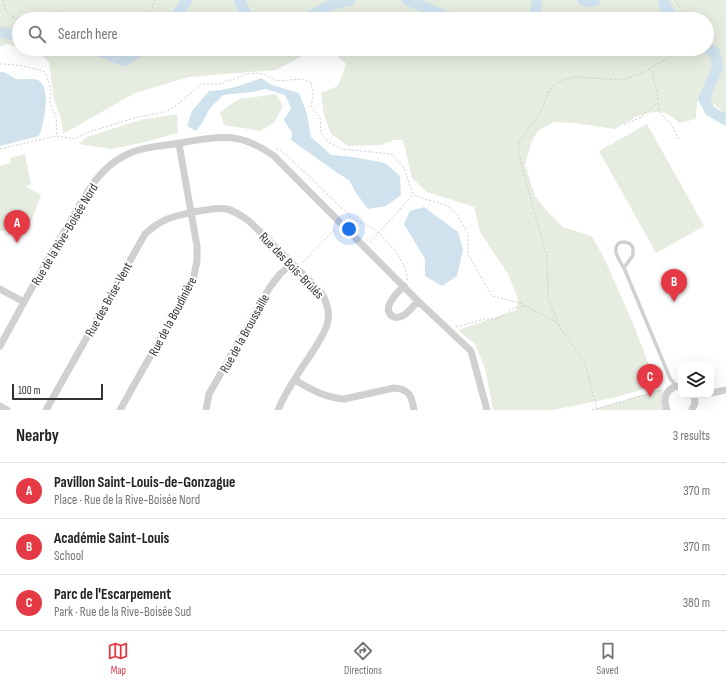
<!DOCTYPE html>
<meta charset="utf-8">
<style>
body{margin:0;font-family:"Sofia Sans Condensed",sans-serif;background:#f6f6f6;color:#202124}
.controls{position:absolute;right:12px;bottom:12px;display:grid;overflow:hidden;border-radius:8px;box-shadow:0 4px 16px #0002}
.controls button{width:36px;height:36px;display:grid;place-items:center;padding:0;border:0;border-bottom:1px solid #e0e0e0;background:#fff;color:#202124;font:20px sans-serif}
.scale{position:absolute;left:12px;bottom:10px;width:91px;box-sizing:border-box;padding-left:4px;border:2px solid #333;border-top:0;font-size:11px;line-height:14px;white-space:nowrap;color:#333;-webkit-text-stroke:3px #fff;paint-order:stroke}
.you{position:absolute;left:349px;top:229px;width:14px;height:14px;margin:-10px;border:3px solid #fff;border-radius:50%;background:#1a73e8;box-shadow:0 0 0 6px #1a73e833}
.badge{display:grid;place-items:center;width:26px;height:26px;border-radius:50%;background:#e63946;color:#fff;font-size:13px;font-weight:700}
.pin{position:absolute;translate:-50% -33px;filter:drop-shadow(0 1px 2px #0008)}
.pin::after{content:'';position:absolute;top:21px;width:14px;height:12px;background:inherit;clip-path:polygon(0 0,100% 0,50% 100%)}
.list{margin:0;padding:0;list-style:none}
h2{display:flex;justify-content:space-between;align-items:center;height:52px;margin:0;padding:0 16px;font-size:17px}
h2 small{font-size:13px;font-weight:400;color:#757577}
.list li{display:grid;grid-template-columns:26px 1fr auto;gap:12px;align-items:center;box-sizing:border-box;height:56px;padding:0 16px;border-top:1px solid #e0e0e0}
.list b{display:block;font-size:15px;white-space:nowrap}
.list p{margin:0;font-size:13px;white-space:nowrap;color:#757577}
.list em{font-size:13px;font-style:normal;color:#757577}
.icon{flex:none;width:22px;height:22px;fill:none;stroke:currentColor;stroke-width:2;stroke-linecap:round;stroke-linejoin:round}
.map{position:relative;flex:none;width:726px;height:410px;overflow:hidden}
.search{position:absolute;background:#fff;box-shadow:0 4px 16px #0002;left:12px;right:12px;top:12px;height:44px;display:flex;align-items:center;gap:10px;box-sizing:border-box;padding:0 14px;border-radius:22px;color:#757577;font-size:15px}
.sheet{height:220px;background:#fff}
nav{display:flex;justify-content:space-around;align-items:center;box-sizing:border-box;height:56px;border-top:1px solid #e0e0e0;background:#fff;font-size:11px;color:#757577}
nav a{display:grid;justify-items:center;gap:2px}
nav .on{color:#e63946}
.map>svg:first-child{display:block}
.green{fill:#e6ecdf}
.water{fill:#cfe2ee}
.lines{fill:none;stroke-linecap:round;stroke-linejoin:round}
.river{stroke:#cfe2ee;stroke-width:11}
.path{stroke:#cdcdcd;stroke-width:1;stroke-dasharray:2 2;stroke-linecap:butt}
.service{stroke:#d0d0d0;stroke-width:3.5}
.minor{stroke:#d0d0d0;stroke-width:7}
.labels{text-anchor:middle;stroke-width:4;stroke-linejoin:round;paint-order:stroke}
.street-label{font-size:13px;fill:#333;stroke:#fff}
</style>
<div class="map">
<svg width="726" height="410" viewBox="0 0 726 410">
<rect width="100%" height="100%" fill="#fff"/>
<!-- green -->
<path class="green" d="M 0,0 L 726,0 L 726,114 L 709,100 L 697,101 L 696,119 L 679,123 C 676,120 672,116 667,114 C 650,107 629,120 615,129 L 575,123 L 554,122 L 538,131 L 532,140 L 525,165 L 535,196 L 546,210 L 563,227 L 591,236 L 597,245 L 606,262 L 634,326 L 656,383 L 646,388 L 617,397 L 553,410 L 493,410 L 485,368 L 475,344 L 458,330 L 517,310 L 518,298 L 508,274 L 480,232 L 474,207 L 427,192 L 412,178 L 403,140 L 394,140 L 381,145 L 348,146 L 331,134 L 324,115 L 321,93 L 338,86 L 346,64 L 335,53 L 322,49 L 707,49 L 707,19 L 19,19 L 19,47 L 6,44 L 0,47 Z
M 27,49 L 316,49 L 276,70 L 189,77 L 135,93 L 63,134 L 61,118 L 54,100 L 49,62 L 37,51 Z
M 276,94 L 283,106 L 274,123 L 260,131 L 224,125 L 220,112 L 239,99 Z
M 177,114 L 178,133 L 145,142 L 112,149 L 79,144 L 87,137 L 140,120 Z
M 647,124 L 704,226 L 656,253 L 599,151 Z
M 25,154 L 31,185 L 25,186 L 41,195 L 31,222 L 18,234 L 15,235 L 15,228 L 0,231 L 0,166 L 11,163 L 10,158 Z
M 661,389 L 666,395 L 667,410 L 592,410 Z"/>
<!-- water -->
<path class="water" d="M 0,72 C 6,71 11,77 17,79 C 23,80 32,78 38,80 C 52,87 44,124 39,136 L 0,146 Z
M 261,78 L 272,85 L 299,93 L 307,114 L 311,137 L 331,155 L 353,157 L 385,163 L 400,176 L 401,195 L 386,206 L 368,209 L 356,193 L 349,180 L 336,172 L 291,140 L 292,133 L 284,120 L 291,108 L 285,95 L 266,89 L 252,92 L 223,95 L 210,108 L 202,123 L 196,131 L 187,126 L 192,111 L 209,91 C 228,90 244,85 261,78 Z
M 424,207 L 458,232 L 463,249 L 457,276 L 442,286 L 425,276 L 425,259 L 404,224 L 410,211 Z"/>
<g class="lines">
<!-- river -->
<path class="river" d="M 239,0 L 249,19
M 407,0 L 453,19
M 583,0 L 588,2 L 595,0
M 664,0 L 665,6 L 673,19
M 174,19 L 187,0
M 305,19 L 331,5 L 350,0
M 531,19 L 535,15 L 537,0
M 0,32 L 19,36
M 707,48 L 714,51 L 718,66 L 704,99 L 710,111 L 726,120
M 97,49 L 101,52 L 124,61 L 141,49"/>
<!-- path -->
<path class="path" d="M 3,0 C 6,12 7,16 20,19
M 675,0 L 688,19
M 27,19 C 47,16 57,5 76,19
M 140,19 L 152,9 L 155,0
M 0,64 C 15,64 30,67 45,72 L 51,89 L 50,102 L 56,116 L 57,136 L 74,139 L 89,132 L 138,117 L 165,112 L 173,108 L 202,84 L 222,84 L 226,81 L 235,79 L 246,74 L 258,73 L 266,75 L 277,81 L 303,79 L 311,83 L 313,95 L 311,107 L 320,117 L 321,133 L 328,142 L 342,149 L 391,154 L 404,168 L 413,195 L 448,206 L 458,216 L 468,234 L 468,254 L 492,296 L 520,303 L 555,321 L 585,362 L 597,410
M 658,104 L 659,112 L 671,124 L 679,139
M 624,124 L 642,117 L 644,113 L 658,103 L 657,93 L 651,68
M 0,149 L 56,136
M 276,149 L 278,149 L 283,152 L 351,217 C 357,222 364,223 370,227 C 383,234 409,264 407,280
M 370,242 L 412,196
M 302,263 L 336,228
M 560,326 L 548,299 L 547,257 L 521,163 L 518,149 L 520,140 L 540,114 L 549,91 L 555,84 L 563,80 L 575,77 L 624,80 L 644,72 L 685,49
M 456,327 L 485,319 L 495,319 L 504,315 L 514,308 L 526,306
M 592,410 L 662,390"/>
<!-- service -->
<path class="service" d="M 624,268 C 620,261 611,250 619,243 C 625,241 630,242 633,248 L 633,255 L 624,268 L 670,378 L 676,386"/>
<!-- minor -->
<path class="minor" d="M 404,286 C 398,292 381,307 392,316 C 395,318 398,318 402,316 C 408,314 413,306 418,301
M 0,289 L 24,302
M 0,346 C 22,306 43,266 67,227 C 83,200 96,169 126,155 C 143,146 166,146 185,142 C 222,135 242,133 274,156 L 418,301 L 471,351 L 487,410
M 295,380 C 310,389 326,398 344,399 L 394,388 C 409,389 412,396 414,410
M 711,393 L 726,390
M 0,406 L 7,410
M 46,410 L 145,234 C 163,217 175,216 199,211 C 208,210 217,207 227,209 C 235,211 242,216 249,221 L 320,291 C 326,300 330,309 328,320 C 327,330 320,339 315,348 C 302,368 287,388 278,410
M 120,410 L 193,280 L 197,261 L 197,246 L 179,144
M 206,410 L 209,394 L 270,287 L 280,274 L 292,263
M 667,410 C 662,398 667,386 681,386
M 692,410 L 695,403 L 694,395"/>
</g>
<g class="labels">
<!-- street labels -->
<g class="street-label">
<text transform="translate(64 234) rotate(-59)" y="5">Rue de la Rive-Boisée Nord</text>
<text transform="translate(292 265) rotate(46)" y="5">Rue des Bois-Brûlés</text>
<text transform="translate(108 299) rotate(-61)" y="5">Rue des Brise-Vent</text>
<text transform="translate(172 316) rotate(-62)" y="5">Rue de la Boudinière</text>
<text transform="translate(244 333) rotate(-61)" y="5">Rue de la Broussaille</text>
</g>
</g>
</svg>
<div class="controls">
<button><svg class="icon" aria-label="layers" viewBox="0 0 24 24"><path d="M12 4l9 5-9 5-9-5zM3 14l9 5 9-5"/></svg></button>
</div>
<div class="scale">100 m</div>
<div class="you"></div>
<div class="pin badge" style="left:17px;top:243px">A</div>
<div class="pin badge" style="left:674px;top:302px">B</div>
<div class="pin badge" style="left:650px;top:397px">C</div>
<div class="search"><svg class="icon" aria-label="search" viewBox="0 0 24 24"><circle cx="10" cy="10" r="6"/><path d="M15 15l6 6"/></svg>Search here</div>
</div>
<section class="sheet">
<h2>Nearby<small>3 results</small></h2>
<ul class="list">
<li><span class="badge">A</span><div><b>Pavillon Saint-Louis-de-Gonzague</b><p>Place · Rue de la Rive-Boisée Nord</p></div><em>370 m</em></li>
<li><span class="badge">B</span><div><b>Académie Saint-Louis</b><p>School</p></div><em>370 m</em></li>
<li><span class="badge">C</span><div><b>Parc de l'Escarpement</b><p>Park · Rue de la Rive-Boisée Sud</p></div><em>380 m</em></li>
</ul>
</section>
<nav>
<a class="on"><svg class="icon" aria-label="map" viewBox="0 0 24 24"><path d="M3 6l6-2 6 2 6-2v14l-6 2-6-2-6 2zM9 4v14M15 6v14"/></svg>Map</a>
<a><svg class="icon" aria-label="directions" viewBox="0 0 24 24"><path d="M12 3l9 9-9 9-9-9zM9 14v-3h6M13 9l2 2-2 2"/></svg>Directions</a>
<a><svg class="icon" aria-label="saved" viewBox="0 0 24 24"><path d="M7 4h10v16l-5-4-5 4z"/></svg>Saved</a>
</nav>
